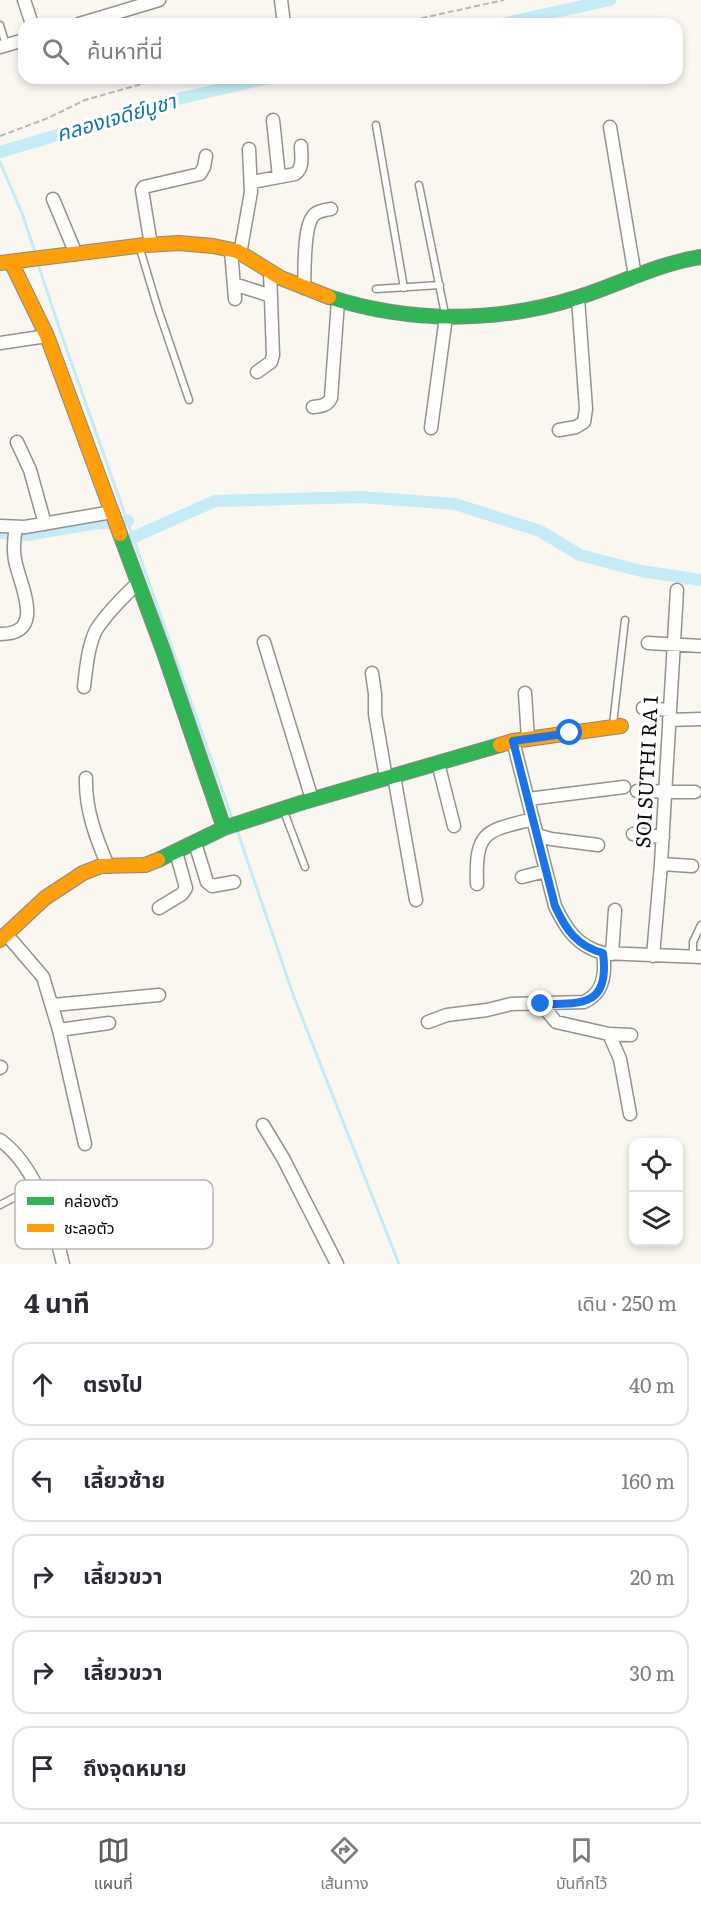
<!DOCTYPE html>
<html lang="th">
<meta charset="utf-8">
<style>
body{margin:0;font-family:Literata,"Noto Sans Thai",serif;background:#f7f7f7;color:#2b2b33}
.controls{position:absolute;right:18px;bottom:18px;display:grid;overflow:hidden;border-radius:12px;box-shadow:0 3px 9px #0003}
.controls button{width:54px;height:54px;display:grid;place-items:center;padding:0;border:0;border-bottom:2px solid #e1e1e2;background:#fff;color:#2b2b33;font:30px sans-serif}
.stop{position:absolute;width:18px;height:18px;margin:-14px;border:4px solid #1a73e8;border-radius:50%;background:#fff}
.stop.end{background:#1a73e8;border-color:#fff;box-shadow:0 2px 6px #0008}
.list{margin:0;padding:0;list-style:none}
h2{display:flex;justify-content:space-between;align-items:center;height:78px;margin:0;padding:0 24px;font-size:26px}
h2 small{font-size:20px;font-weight:400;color:#7c7c81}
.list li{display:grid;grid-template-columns:39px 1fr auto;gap:18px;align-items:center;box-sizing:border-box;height:84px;margin:0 12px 12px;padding:0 12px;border:2px solid #e1e1e2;border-radius:18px}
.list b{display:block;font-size:22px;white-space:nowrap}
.list em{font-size:20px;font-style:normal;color:#7c7c81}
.icon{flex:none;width:33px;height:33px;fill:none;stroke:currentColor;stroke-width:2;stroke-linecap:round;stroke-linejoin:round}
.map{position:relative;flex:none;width:701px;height:1264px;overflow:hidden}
.search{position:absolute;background:#fff;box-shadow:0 3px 9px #0003;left:18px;right:18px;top:18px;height:66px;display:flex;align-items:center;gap:15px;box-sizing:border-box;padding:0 21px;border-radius:18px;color:#7c7c81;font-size:22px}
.sheet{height:558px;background:#fff}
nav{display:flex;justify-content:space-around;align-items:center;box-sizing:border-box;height:84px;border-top:2px solid #e1e1e2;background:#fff;font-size:16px;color:#7c7c81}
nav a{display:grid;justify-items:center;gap:3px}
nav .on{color:#5f5e5c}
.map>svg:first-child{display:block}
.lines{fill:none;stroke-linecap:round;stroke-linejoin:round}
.stream{stroke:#c5ebf6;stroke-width:3}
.canal{stroke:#c5ebf6;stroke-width:12}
.lane-casing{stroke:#93928f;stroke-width:9}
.street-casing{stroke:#93928f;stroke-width:15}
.fast-casing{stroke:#8a8885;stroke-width:16}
.slow-casing{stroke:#8a8885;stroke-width:16}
.path{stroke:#b7b6b5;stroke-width:2;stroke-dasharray:6 3;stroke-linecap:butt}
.lane{stroke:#fefefd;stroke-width:6}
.street{stroke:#fefefd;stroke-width:12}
.fast{stroke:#30b455;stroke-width:14}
.slow{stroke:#ff9f0a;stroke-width:14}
.route{stroke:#1a73e8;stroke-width:8}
.labels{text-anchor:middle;stroke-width:6;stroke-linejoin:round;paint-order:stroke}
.street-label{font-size:20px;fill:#0c0c0c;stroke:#fff}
.water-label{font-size:21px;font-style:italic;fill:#1276a1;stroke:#fff}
.key{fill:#fff;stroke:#b6b6b6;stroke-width:1.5}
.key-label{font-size:16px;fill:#0c0c0c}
</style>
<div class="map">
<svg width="701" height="1264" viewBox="0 0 701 1264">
<rect width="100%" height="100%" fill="#faf7f0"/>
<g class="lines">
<!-- stream -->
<path class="stream" d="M 0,162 L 22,213 L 35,252
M 38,264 L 62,336 L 232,818
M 237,830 L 294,997 L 399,1264"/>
<!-- canal -->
<path class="canal" d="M 501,24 L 610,0
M 0,152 L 182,98 L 268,78
M 0,533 L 27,535 L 92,524 L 128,521
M 134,537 L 215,501 L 361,497 L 455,504 L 540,531 L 580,555 L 641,571 L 701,580"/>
<defs>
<path id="lane" d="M 0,25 L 6,45
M 376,125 L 404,288
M 419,185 L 445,314
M 140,249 L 158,309 L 189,400
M 376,289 L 440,285
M 613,724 L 625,620
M 283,809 L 305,867
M 693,956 L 693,942 L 701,925
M 0,1205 L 36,1186"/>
<path id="street" d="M 24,0 L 32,24
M 281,0 L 284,24
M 79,24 L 159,0
M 0,47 L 24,40
M 273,120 L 279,177
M 610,127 L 635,276
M 252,182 L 295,174 C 304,168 301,156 301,146
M 53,199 L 76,254
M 151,245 L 142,190 L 144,187 L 200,174 L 204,167 L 206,156
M 231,250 L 235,299
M 240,254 L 251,192 L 249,149
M 234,284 L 271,296
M 304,288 C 305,272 303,228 313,216 C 317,211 325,210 331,209
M 0,343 L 47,336
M 257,372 L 271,362 L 273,355 L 270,271
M 313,407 C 321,406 327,406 331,398 L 338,301
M 431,428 L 446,317
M 559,430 L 576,427 L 584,422 L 586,409 L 578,298
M 17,442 L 30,470 L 45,524
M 0,526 L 25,527 L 112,512
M 0,634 C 47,634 20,586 15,560 C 13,549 14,538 16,527
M 264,642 L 312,799
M 648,643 L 701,646
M 372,673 L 375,694 L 375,714 L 386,778
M 84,687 C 86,669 88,646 96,630 C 107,613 123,597 138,583
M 525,693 L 528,739
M 643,708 L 670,710
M 669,720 L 701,719
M 513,741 L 555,906 C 566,929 577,946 603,953 L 701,957
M 438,763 L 454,826
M 394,776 L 416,900
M 86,778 C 85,809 96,838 108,866
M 637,791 L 695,792
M 528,799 L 624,787
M 633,834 L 663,837
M 537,835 L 551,839 L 598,845
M 195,843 L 207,882 L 212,886 L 234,882
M 661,864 L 692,866
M 522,877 L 546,871
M 477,884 C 475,830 486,831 533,819
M 159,908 L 182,894 L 186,888 L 176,852
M 7,935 L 43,977 L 59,1030 L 85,1144
M 612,954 L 615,910
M 653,956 L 661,864 L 677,590
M 541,1004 L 556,1022 L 609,1034 L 620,1059 L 630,1114
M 53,1005 L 159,995
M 428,1022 L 447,1015 L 487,1010 L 511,1004 L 584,1002 C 604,993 606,973 603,953
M 59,1030 L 109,1023
M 609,1034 L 631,1035
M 0,1068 L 1,1067
M 263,1125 L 283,1158 L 337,1264
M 0,1140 C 35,1165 54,1223 63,1264"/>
<path id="fast" d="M 329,297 C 409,323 496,323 576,298 C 618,285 656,264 701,257
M 120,534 L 163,650 L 224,828
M 158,860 L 224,828 L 307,801 L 500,745"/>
<path id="slow" d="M 11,262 L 47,336 L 120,534
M 0,263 L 145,245 L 179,243 L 213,246 L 237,251 L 281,278 L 329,297
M 500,745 L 513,741 L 621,726
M 0,940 L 45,898 L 83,873 L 101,866 L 145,865 L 158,860"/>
</defs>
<!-- lane casing -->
<use href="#lane" class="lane-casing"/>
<!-- street casing -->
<use href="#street" class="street-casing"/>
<!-- fast casing -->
<use href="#fast" class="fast-casing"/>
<!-- slow casing -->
<use href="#slow" class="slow-casing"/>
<!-- path -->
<path class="path" d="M 395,24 L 504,0
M 0,136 L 48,118 L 85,100 L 163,78"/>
<!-- lane -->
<use href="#lane" class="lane"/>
<!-- street -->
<use href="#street" class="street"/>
<!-- fast -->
<use href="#fast" class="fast"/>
<!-- slow -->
<use href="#slow" class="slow"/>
</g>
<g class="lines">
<!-- route -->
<path class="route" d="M 541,1004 C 583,1004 610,1006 603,953 C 577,946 566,930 555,906 L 513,741 L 570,733"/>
</g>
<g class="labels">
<!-- street labels -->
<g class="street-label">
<text transform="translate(647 772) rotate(-87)" y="7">SOI SUTHI RA 1</text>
</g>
<!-- water labels -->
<g class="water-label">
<text transform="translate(116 118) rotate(-16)" y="7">คลองเจดีย์บูชา</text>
</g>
</g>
<!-- legend -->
<rect x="15" y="1180" width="198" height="69" rx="9" class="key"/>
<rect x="27" y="1197" width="27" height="8" fill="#30b455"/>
<rect x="27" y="1224" width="27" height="8" fill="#ff9f0a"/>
<g class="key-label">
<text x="64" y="1207">คล่องตัว</text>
<text x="64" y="1234">ชะลอตัว</text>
</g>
</svg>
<div class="controls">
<button><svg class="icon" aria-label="locate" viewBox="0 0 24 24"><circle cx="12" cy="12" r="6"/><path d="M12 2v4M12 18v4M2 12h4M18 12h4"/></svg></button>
<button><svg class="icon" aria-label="layers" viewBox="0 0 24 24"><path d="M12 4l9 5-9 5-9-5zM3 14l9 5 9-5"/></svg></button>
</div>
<div class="stop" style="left:570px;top:733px"></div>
<div class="stop end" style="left:541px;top:1004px"></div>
<div class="search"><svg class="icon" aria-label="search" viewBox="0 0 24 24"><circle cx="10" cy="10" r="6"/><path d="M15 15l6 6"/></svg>ค้นหาที่นี่</div>
</div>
<section class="sheet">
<h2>4 นาที<small>เดิน · 250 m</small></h2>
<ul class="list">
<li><svg class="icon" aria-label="ahead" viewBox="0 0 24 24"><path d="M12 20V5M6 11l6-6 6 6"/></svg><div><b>ตรงไป</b></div><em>40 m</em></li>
<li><svg class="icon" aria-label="left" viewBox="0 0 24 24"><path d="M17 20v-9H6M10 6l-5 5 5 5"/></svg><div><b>เลี้ยวซ้าย</b></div><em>160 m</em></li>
<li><svg class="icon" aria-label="right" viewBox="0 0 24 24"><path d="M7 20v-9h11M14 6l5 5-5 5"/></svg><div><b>เลี้ยวขวา</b></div><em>20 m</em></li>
<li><svg class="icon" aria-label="right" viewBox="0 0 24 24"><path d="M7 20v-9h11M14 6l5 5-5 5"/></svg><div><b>เลี้ยวขวา</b></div><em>30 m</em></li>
<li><svg class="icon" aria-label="arrive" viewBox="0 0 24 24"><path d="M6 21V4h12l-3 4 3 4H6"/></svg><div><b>ถึงจุดหมาย</b></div></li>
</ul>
</section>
<nav>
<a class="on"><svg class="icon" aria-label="map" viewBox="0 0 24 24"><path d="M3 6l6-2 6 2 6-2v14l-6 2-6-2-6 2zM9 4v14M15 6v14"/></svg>แผนที่</a>
<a><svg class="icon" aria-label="directions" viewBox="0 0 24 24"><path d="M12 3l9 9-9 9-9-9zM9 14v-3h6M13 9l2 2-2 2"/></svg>เส้นทาง</a>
<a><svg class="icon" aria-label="saved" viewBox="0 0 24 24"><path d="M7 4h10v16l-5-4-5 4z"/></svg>บันทึกไว้</a>
</nav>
